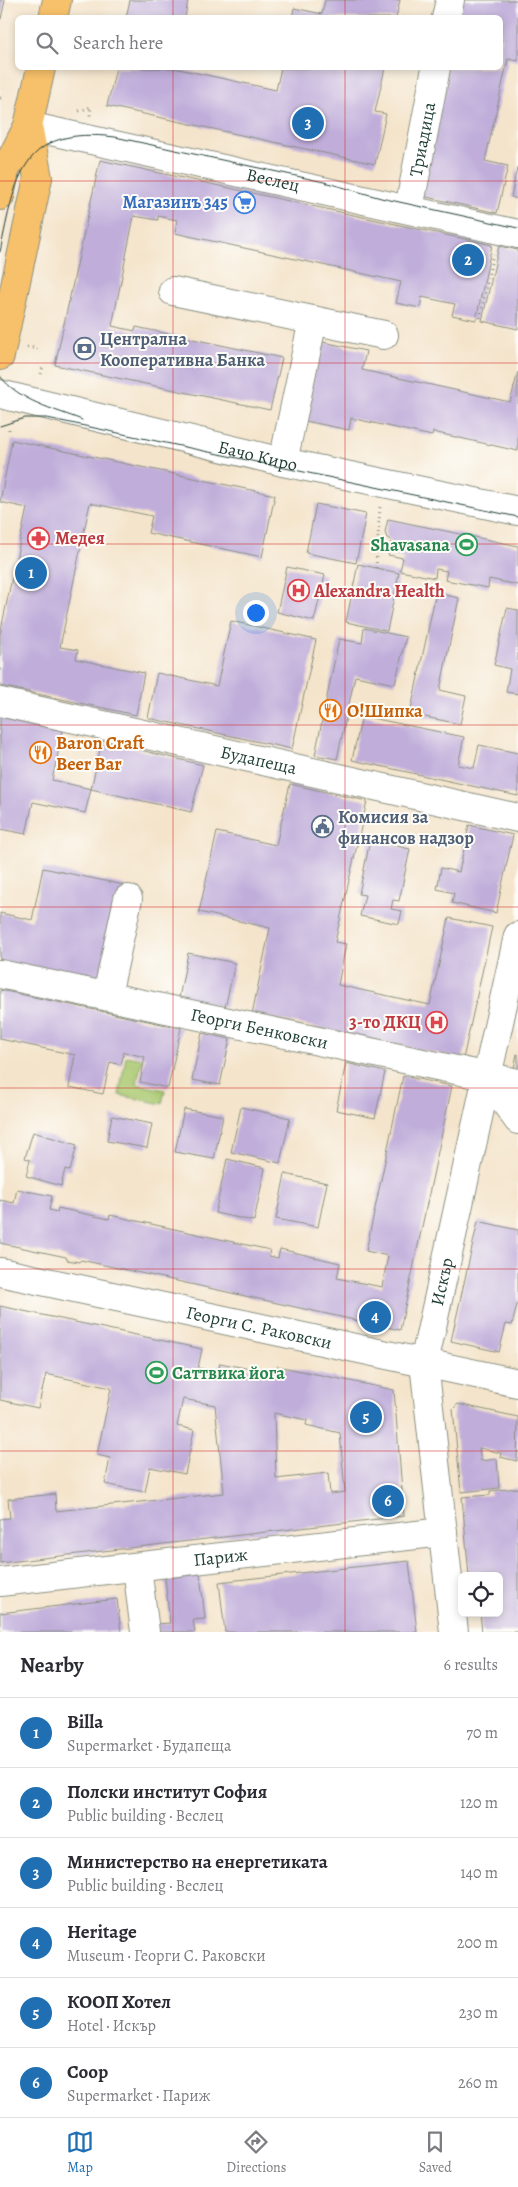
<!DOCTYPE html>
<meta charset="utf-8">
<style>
body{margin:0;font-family:Alegreya,serif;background:#f7f7f7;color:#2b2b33}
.controls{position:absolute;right:15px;bottom:15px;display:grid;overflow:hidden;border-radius:8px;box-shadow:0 2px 8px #0003}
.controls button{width:45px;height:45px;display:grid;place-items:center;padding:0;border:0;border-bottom:1px solid #e1e1e2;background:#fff;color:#2b2b33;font:25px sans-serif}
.you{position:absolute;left:255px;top:612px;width:18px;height:18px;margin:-12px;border:4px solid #fff;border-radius:50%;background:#1a73e8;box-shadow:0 0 0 8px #1a73e833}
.badge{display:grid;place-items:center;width:32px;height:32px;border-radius:50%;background:#1f6fb2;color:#fff;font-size:16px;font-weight:700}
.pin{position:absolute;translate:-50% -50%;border:2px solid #fff;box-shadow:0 1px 5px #0006}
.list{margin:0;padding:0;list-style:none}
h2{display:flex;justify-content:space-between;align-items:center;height:65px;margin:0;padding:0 20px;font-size:21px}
h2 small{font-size:16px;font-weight:400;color:#7c7c81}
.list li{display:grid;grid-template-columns:32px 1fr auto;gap:15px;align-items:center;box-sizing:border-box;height:70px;padding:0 20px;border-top:1px solid #e1e1e2}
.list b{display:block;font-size:19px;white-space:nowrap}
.list p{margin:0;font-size:16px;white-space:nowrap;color:#7c7c81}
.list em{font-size:16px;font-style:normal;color:#7c7c81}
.icon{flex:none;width:28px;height:28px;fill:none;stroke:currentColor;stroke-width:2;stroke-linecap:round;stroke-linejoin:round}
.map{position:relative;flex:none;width:518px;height:1632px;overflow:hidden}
.search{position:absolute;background:#fff;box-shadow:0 2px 8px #0003;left:15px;right:15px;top:15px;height:55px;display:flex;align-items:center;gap:12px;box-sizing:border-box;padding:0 18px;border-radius:8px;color:#7c7c81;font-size:19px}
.sheet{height:485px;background:#fff}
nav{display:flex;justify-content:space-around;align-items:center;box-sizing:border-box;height:70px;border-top:1px solid #e1e1e2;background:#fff;font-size:14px;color:#7c7c81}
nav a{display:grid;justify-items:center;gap:2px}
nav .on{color:#1f6fb2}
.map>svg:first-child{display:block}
.green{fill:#aac971;stroke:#648352}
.building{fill:#c0adda;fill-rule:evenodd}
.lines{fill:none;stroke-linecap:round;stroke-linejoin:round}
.minor-casing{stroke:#8a9080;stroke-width:30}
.major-casing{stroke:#8a9080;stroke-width:30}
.path{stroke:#8a9080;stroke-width:3;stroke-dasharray:1 4;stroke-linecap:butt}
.minor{stroke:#fff;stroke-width:28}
.major{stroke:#f7c06b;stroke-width:28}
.tram{stroke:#1f3d34;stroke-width:1}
.grid{fill:none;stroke:#d62828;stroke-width:1;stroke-opacity:0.55}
.labels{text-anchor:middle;stroke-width:4;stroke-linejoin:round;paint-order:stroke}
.street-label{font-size:18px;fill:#1f3d34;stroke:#fdfcf7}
.shop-label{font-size:18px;font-weight:bold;fill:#366cbe;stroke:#fdfcf7;text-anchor:end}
.service-label{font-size:18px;font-weight:bold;fill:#4e5e75;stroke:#fdfcf7;text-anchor:start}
.health-label{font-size:18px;font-weight:bold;fill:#be3a42;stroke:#fdfcf7;text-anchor:start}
.leisure-label{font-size:18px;font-weight:bold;fill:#27864d;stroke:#fdfcf7;text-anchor:end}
.food-label{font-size:18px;font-weight:bold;fill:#c56008;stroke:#fdfcf7;text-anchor:start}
</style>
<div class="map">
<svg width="518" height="1632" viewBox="0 0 518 1632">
<rect width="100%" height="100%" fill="#fdfcf7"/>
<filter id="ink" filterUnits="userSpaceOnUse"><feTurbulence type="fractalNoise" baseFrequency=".02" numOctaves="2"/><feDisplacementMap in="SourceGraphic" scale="10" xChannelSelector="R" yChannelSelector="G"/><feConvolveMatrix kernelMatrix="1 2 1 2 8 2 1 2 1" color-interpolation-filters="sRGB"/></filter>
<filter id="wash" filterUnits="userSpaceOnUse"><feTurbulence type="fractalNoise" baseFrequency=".0096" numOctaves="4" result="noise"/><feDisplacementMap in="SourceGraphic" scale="20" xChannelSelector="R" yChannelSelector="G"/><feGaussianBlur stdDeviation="1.12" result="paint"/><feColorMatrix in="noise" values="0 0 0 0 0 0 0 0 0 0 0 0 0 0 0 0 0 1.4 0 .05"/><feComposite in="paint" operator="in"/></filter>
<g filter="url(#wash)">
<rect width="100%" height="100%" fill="#f4e4cb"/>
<!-- green -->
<path class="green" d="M 126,1056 L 142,1059 L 137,1084 L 165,1090 L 162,1104 L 119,1095 Z"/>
<g id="blocks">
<!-- building -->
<path class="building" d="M 0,0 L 5,0 L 1,19 L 0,19 Z
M 130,0 L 188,0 L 185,18 L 126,18 Z
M 325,0 L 400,0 L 396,18 L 292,18 L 294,8 L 322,14 Z
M 462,0 L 518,0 L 518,61 L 508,59 L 485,161 L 508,166 L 497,213 L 418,195 L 447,68 L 501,68 L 501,18 L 458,18 Z
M 116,68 L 174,68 L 276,90 L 281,68 L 385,68 L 375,112 L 386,114 L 375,164 L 107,106 Z
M 100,160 L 492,245 L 476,320 L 452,315 L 455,304 L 422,297 L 420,308 L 396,303 L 401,282 L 175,233 L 177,220 L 158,216 L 158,220 L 134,216 L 112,326 L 135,331 L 136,327 L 282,358 L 270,410 L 55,365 Z
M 517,168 L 518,168 L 518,199 L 511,197 Z
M 499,246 L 518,250 L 518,329 L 482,321 Z
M 318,341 L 366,351 L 362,370 L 510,402 L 518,372 L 518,451 L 433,432 L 432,436 L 351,418 L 349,430 L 300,420 Z
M 12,440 L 275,495 L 262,557 L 148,533 L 152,516 L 90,503 L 60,647 L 78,650 L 76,659 L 144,673 L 136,715 L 0,686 L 0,634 L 27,508 L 0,502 Z
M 316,504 L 366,514 L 356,563 L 306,553 Z
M 388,519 L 518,546 L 518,585 L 489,579 L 488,588 L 445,580 L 447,571 L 436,569 L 435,578 L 400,571 L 403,558 L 388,555 L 391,540 L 387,538 L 385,532 Z
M 358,564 L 399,573 L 387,631 L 346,622 Z
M 287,567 L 325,575 L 314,621 L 277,612 Z
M 436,593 L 459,598 L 440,690 L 466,696 L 460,724 L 410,714 Z
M 507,608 L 518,610 L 518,694 L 506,692 L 510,669 L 494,665 Z
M 231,621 L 316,640 L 292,749 L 148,718 L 157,673 L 217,686 Z
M 364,628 L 406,637 L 395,684 L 355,676 L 337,759 L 315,755 L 339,639 L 362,643 Z
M 362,716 L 464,737 L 458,765 L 474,768 L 479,745 L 518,753 L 518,796 L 352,760 Z
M 0,717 L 63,731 L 52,780 L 91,789 L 102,741 L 203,765 L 191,812 L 91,789 L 85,813 L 33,802 L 26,834 L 0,829 Z
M 290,784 L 367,801 L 335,942 L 346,944 L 338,985 L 430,1005 L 449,918 L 492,927 L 463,1059 L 252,1014 L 270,928 L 199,912 L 217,832 L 276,845 Z
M 469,825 L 513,835 L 496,913 L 452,903 L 454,893 L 437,889 L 441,868 L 459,872 Z
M 370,840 L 410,849 L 399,901 L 393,900 L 391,909 L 402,911 L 399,924 L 360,916 L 365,895 L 359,894 Z
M 43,868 L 124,885 L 103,983 L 0,961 L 0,913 L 32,920 Z
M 188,953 L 235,963 L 225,1008 L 179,998 Z
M 0,990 L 181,1028 L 168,1088 L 140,1082 L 145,1057 L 124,1052 L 121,1065 L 110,1062 L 103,1094 L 69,1087 L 75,1055 L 0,1039 Z
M 202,1033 L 230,1039 L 220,1085 L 192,1080 Z
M 517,1054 L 518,1054 L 518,1070 L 514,1069 Z
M 346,1063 L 385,1072 L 375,1118 L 336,1110 Z
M 403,1076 L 452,1086 L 400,1330 L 81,1260 L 79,1262 L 67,1260 L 66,1257 L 0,1243 L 0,1200 L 14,1203 L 17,1189 L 52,1196 L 49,1210 L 57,1212 L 58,1208 L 109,1219 L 110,1215 L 270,1250 L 269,1256 L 278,1258 L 280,1249 L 340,1263 L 337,1278 L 382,1287 L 388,1256 L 366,1251 Z
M 241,1107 L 290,1118 L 280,1163 L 231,1152 Z
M 184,1109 L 223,1116 L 214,1159 L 175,1152 Z
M 112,1116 L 152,1124 L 147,1148 L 107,1141 Z
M 33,1132 L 77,1145 L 70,1171 L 65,1169 L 61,1186 L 26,1176 L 30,1160 L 25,1158 Z
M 227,1159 L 265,1168 L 254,1221 L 215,1213 Z
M 285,1174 L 327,1183 L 318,1227 L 276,1219 Z
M 478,1221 L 518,1230 L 518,1301 L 512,1325 L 506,1324 L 499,1352 L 451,1341 Z
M 0,1306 L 202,1349 L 198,1368 L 218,1372 L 220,1363 L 276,1374 L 277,1366 L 394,1390 L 404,1516 L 0,1563 L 0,1519 L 10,1518 L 8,1499 L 55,1494 L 56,1511 L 224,1493 L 215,1405 L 183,1399 L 177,1426 L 194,1430 L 185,1474 L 150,1467 L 145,1492 L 105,1484 L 110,1458 L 97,1455 L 111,1388 L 46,1374 L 38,1408 L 0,1400 ZM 274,1413 L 307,1420 L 306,1425 L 340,1433 L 345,1492 L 330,1494 L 328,1473 L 276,1479 Z
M 458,1404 L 518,1417 L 517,1461 L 500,1457 L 501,1453 L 479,1448 L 481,1461 L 497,1459 L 499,1488 L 461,1492 L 453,1409 Z
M 518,1488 L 518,1632 L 482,1632 L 480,1613 L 499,1613 L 499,1576 L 469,1576 L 462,1497 L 490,1495 L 490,1491 Z
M 409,1561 L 417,1632 L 225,1632 L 219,1582 Z
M 200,1574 L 205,1619 L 193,1620 L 195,1632 L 158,1632 L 157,1624 L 170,1623 L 165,1578 Z
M 117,1599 L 121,1632 L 0,1632 L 0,1613 Z"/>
</g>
</g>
<g filter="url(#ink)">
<use href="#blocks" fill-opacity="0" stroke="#8a9080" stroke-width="1"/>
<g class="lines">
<defs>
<g id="minor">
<path d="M 446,18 L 450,0"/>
<path id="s1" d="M 28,126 L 518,234"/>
<path id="s2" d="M 409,209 L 436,68"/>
<path d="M 173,291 L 384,335"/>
<path id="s3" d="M 0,394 L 283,462 L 518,511"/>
<path d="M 283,462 L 313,320"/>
<path id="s4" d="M 0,702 L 518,818"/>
<path id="s5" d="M 0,974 L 518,1083"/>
<path d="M 107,995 L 128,899"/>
<path d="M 487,1077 L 518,1120"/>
<path id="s6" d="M 0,1272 L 518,1383"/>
<path d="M 137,1567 L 145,1632"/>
<path id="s7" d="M 0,1582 L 443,1532"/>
<path id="s8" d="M 454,1632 L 424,1363 L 518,936"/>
</g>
<path id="major" d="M 53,18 L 57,0
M 0,196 L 5,171 L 28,126 L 41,68
M 0,356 L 38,178 L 28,126"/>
</defs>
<!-- minor casing -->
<use href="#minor" class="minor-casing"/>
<!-- major casing -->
<use href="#major" class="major-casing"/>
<!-- path -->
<path class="path" d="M 0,98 L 4,99
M 79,111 L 91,107 L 90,116
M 480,318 L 493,254
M 27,347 L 39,349
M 41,374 L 43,367
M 9,429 L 9,433
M 376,568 L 380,507"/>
<!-- minor -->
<use href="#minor" class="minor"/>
<!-- major -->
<use href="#major" class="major"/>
<!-- tram -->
<path class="tram" d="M 0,252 C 16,177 21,125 115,137 L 324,182 L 381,198 L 518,228
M 0,376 C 19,401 54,409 82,420
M 0,426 L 25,418 L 47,418 L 518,517"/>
</g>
</g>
<!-- grid -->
<path class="grid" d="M 173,0 L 173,18M 345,0 L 345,18M 173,68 L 173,1632M 345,68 L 345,1632M 0,181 L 518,181M 0,363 L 518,363M 0,544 L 518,544M 0,725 L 518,725M 0,907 L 518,907M 0,1088 L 518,1088M 0,1269 L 518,1269M 0,1451 L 518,1451"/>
<!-- icons -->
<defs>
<symbol id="supermarket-ring" viewBox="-11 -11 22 22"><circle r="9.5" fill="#fdfcf7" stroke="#3f7fe0" stroke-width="1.5"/><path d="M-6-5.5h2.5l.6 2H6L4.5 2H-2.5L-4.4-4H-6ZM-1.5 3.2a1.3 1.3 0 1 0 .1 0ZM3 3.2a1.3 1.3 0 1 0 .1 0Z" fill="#3f7fe0"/></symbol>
<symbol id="bank-ring" viewBox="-11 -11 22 22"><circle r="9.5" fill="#fdfcf7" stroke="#5c6f8a" stroke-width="1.5"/><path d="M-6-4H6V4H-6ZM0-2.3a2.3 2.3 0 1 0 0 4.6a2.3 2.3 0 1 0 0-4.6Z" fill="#5c6f8a"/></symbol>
<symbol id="pharmacy-ring" viewBox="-11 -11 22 22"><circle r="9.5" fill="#fdfcf7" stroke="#e0444e" stroke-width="1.5"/><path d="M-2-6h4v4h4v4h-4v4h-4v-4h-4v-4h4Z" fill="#e0444e"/></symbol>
<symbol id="stadium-ring" viewBox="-11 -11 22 22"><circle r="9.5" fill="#fdfcf7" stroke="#2e9e5b" stroke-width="1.5"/><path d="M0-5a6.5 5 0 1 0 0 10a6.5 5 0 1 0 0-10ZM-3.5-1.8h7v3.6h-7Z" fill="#2e9e5b"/></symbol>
<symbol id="hospital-ring" viewBox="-11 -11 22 22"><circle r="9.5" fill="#fdfcf7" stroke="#e0444e" stroke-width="1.5"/><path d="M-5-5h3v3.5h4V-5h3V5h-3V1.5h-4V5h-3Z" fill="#e0444e"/></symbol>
<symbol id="restaurant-ring" viewBox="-11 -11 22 22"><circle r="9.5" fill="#fdfcf7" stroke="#e8710a" stroke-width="1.5"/><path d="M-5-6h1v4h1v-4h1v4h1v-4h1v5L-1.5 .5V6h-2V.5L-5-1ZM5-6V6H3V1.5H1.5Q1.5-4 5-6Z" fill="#e8710a"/></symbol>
<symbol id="civic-ring" viewBox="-11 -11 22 22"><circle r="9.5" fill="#fdfcf7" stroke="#5c6f8a" stroke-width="1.5"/><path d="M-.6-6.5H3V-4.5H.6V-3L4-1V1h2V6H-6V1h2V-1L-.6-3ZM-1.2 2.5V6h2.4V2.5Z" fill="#5c6f8a"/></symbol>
</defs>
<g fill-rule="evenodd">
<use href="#supermarket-ring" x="232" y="190" width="25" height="25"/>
<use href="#bank-ring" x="72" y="336" width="25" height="25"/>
<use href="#pharmacy-ring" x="26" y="526" width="25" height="25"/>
<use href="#stadium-ring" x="454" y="532" width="25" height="25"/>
<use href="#hospital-ring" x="286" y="578" width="25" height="25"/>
<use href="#restaurant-ring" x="318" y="698" width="25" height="25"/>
<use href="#restaurant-ring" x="28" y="740" width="25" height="25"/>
<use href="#civic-ring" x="310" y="814" width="25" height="25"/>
<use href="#hospital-ring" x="424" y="1010" width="25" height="25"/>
<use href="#stadium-ring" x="144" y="1360" width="25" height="25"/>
</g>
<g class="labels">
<!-- street labels -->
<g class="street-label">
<text dy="6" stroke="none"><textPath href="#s2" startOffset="71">Триадица</textPath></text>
<text dy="6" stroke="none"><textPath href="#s1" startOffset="251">Веслец</textPath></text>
<text dy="6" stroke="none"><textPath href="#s3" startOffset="265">Бачо Киро</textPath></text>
<text dy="6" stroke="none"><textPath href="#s4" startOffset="265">Будапеща</textPath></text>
<text dy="6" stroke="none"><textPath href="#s5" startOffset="265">Георги Бенковски</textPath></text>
<text dy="6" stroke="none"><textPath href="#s8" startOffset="354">Искър</textPath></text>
<text dy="6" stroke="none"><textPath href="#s6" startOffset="265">Георги С. Раковски</textPath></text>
<text dy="6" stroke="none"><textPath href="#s7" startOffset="222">Париж</textPath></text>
</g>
<!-- shop labels -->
<g class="shop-label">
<text x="228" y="208">Магазинъ 345</text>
</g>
<!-- service labels -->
<g class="service-label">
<text x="100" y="345">Централна<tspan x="100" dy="21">Кооперативна Банка</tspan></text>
<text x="338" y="823">Комисия за<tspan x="338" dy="21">финансов надзор</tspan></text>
</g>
<!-- health labels -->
<g class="health-label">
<text x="55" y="544">Медея</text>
<text x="314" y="597">Alexandra Health</text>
<text x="421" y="1028" text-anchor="end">3-то ДКЦ</text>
</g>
<!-- leisure labels -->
<g class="leisure-label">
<text x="450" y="551">Shavasana</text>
<text x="172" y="1379" text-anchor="start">Саттвика йога</text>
</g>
<!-- food labels -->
<g class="food-label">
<text x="347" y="717">О!Шипка</text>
<text x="56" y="749">Baron Craft<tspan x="56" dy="21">Beer Bar</tspan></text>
</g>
</g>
</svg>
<div class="controls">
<button><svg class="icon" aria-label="locate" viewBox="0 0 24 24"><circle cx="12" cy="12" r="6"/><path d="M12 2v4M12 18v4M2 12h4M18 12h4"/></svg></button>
</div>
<div class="you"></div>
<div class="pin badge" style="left:31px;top:573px">1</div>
<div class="pin badge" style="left:468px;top:260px">2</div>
<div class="pin badge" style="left:308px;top:123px">3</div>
<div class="pin badge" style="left:375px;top:1317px">4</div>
<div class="pin badge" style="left:366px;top:1417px">5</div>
<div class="pin badge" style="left:388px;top:1501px">6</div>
<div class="search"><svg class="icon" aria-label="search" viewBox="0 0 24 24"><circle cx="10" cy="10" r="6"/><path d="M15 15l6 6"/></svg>Search here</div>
</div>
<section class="sheet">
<h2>Nearby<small>6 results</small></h2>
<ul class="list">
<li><span class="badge">1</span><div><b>Billa</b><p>Supermarket · Будапеща</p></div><em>70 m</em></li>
<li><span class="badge">2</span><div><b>Полски институт София</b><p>Public building · Веслец</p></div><em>120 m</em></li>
<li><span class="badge">3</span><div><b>Министерство на енергетиката</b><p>Public building · Веслец</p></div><em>140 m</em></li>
<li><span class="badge">4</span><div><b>Heritage</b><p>Museum · Георги С. Раковски</p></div><em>200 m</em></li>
<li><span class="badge">5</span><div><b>КООП Хотел</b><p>Hotel · Искър</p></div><em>230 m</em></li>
<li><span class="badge">6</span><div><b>Coop</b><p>Supermarket · Париж</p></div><em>260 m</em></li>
</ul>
</section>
<nav>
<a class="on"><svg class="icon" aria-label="map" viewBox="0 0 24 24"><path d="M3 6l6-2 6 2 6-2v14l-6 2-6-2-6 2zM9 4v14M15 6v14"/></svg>Map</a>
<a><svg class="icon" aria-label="directions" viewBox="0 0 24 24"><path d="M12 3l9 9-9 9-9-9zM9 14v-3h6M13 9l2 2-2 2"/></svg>Directions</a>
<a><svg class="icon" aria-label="saved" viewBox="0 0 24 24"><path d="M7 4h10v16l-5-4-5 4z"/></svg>Saved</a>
</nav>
